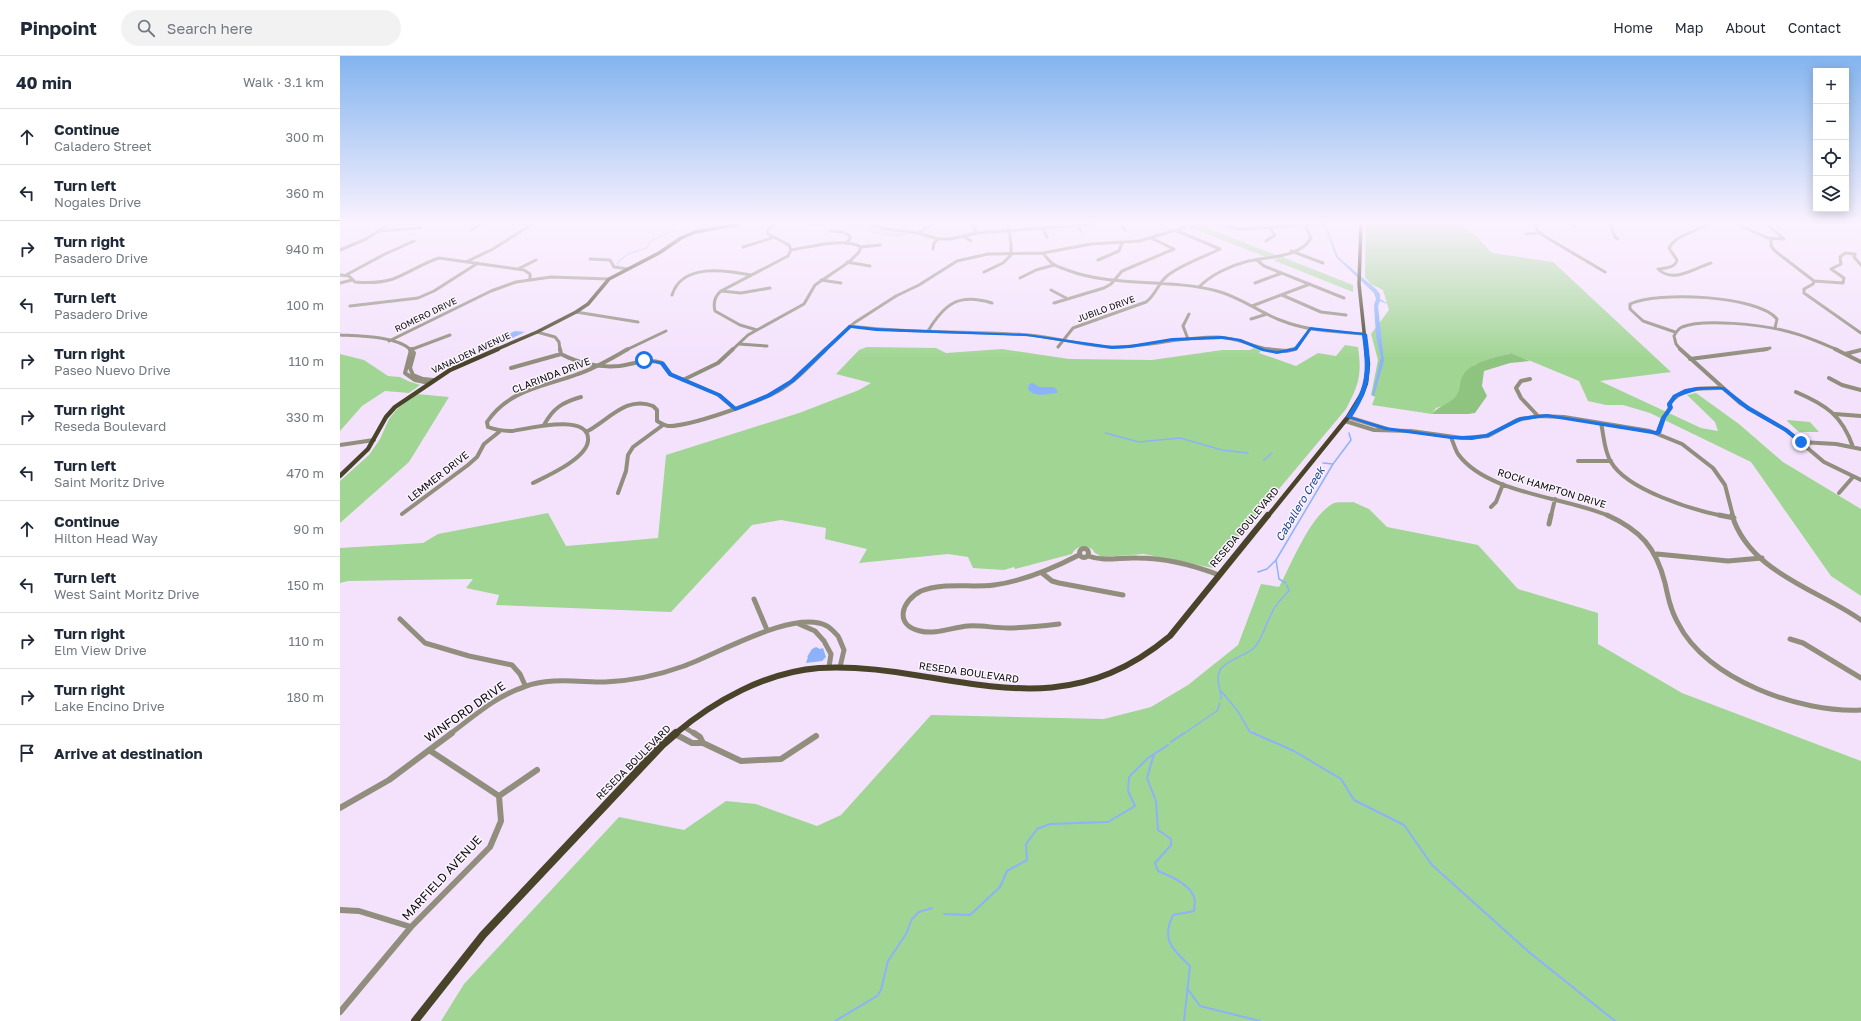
<!DOCTYPE html>
<meta charset="utf-8">
<style>
body{margin:0;font-family:"Golos Text",sans-serif;background:#f2f2f3;color:#1f2937}
.controls{position:absolute;right:12px;top:12px;display:grid;overflow:hidden;border-radius:0px;box-shadow:0 2px 10px #0003}
.controls button{width:36px;height:36px;display:grid;place-items:center;padding:0;border:0;border-bottom:1px solid #e0e1e3;background:#fff;color:#1f2937;font:20px sans-serif}
.stop{position:absolute;width:12px;height:12px;margin:-9px;border:3px solid #1a73e8;border-radius:50%;background:#fff}
.stop.end{background:#1a73e8;border-color:#fff;box-shadow:0 1px 4px #0008}
.list{margin:0;padding:0;list-style:none}
h2{display:flex;justify-content:space-between;align-items:center;height:52px;margin:0;padding:0 16px;font-size:17px}
h2 small{font-size:13px;font-weight:400;color:#747a83}
.list li{display:grid;grid-template-columns:26px 1fr auto;gap:12px;align-items:center;box-sizing:border-box;height:56px;padding:0 16px;border-top:1px solid #e0e1e3}
.list b{display:block;font-size:15px;white-space:nowrap}
.list p{margin:0;font-size:13px;white-space:nowrap;color:#747a83}
.list em{font-size:13px;font-style:normal;color:#747a83}
.icon{flex:none;width:22px;height:22px;fill:none;stroke:currentColor;stroke-width:2;stroke-linecap:round;stroke-linejoin:round}
.map{position:relative;flex:none;width:1521px;height:965px;overflow:hidden}
header{display:flex;align-items:center;gap:24px;box-sizing:border-box;height:56px;padding:0 20px;background:#fff;border-bottom:1px solid #e0e1e3}
header strong{font-size:19px}
nav{display:flex;gap:22px;margin-inline-start:auto;font-size:14px}
.search{width:280px;height:36px;background:#f2f2f3;display:flex;align-items:center;gap:10px;box-sizing:border-box;padding:0 14px;border-radius:22px;color:#747a83;font-size:15px}
main{display:flex}
aside{flex:1;background:#fff}
.map>svg:first-child{display:block}
.green{fill:#a1d594}
.forest{fill:#8ec480}
.water{fill:#8cb3fa}
.lines{fill:none;stroke-linecap:round;stroke-linejoin:round}
.stream-far2{stroke:#8cb3fa;stroke-width:1}
.stream-far1{stroke:#8cb3fa;stroke-width:1.5}
.stream{stroke:#8cb3fa;stroke-width:2}
.minor-far3{stroke:#918e7e;stroke-width:3}
.minor-far2{stroke:#918e7e;stroke-width:4}
.minor-far1{stroke:#918e7e;stroke-width:5}
.minor{stroke:#918e7e;stroke-width:6}
.major-far3{stroke:#494429;stroke-width:3.5}
.major-far2{stroke:#494429;stroke-width:4.5}
.major-far1{stroke:#494429;stroke-width:6}
.major{stroke:#494429;stroke-width:8}
.route{fill:#1a73e8}
.labels{text-anchor:middle;stroke-width:3;stroke-linejoin:round;paint-order:stroke}
.far-street-label{font-size:9px;fill:#100913;stroke:#f9f5fb}
.street-label{font-size:10px;fill:#100913;stroke:#f9f5fb}
.water-label{font-size:11px;font-style:italic;fill:#184090;stroke:#f9f5fb}
.near-street-label{font-size:12px;fill:#100913;stroke:#f9f5fb}
</style>
<header>
<strong>Pinpoint</strong>
<div class="search"><svg class="icon" aria-label="search" viewBox="0 0 24 24"><circle cx="10" cy="10" r="6"/><path d="M15 15l6 6"/></svg>Search here</div>
<nav><a>Home</a><a>Map</a><a>About</a><a>Contact</a></nav>
</header>
<main>
<aside>
<h2>40 min<small>Walk · 3.1 km</small></h2>
<ul class="list">
<li><svg class="icon" aria-label="ahead" viewBox="0 0 24 24"><path d="M12 20V5M6 11l6-6 6 6"/></svg><div><b>Continue</b><p>Caladero Street</p></div><em>300 m</em></li>
<li><svg class="icon" aria-label="left" viewBox="0 0 24 24"><path d="M17 20v-9H6M10 6l-5 5 5 5"/></svg><div><b>Turn left</b><p>Nogales Drive</p></div><em>360 m</em></li>
<li><svg class="icon" aria-label="right" viewBox="0 0 24 24"><path d="M7 20v-9h11M14 6l5 5-5 5"/></svg><div><b>Turn right</b><p>Pasadero Drive</p></div><em>940 m</em></li>
<li><svg class="icon" aria-label="left" viewBox="0 0 24 24"><path d="M17 20v-9H6M10 6l-5 5 5 5"/></svg><div><b>Turn left</b><p>Pasadero Drive</p></div><em>100 m</em></li>
<li><svg class="icon" aria-label="right" viewBox="0 0 24 24"><path d="M7 20v-9h11M14 6l5 5-5 5"/></svg><div><b>Turn right</b><p>Paseo Nuevo Drive</p></div><em>110 m</em></li>
<li><svg class="icon" aria-label="right" viewBox="0 0 24 24"><path d="M7 20v-9h11M14 6l5 5-5 5"/></svg><div><b>Turn right</b><p>Reseda Boulevard</p></div><em>330 m</em></li>
<li><svg class="icon" aria-label="left" viewBox="0 0 24 24"><path d="M17 20v-9H6M10 6l-5 5 5 5"/></svg><div><b>Turn left</b><p>Saint Moritz Drive</p></div><em>470 m</em></li>
<li><svg class="icon" aria-label="ahead" viewBox="0 0 24 24"><path d="M12 20V5M6 11l6-6 6 6"/></svg><div><b>Continue</b><p>Hilton Head Way</p></div><em>90 m</em></li>
<li><svg class="icon" aria-label="left" viewBox="0 0 24 24"><path d="M17 20v-9H6M10 6l-5 5 5 5"/></svg><div><b>Turn left</b><p>West Saint Moritz Drive</p></div><em>150 m</em></li>
<li><svg class="icon" aria-label="right" viewBox="0 0 24 24"><path d="M7 20v-9h11M14 6l5 5-5 5"/></svg><div><b>Turn right</b><p>Elm View Drive</p></div><em>110 m</em></li>
<li><svg class="icon" aria-label="right" viewBox="0 0 24 24"><path d="M7 20v-9h11M14 6l5 5-5 5"/></svg><div><b>Turn right</b><p>Lake Encino Drive</p></div><em>180 m</em></li>
<li><svg class="icon" aria-label="arrive" viewBox="0 0 24 24"><path d="M6 21V4h12l-3 4 3 4H6"/></svg><div><b>Arrive at destination</b></div></li>
</ul>
</aside>
<div class="map">
<svg width="1521" height="965" viewBox="0 0 1521 965">
<rect width="100%" height="100%" fill="#f4e2fc"/>
<!-- green -->
<path class="green" d="M 853,168 L 857,168 L 936,199 L 926,201 L 849,171 Z
M 1026,168 L 1117,168 L 1134,178 L 1152,197 L 1213,206 L 1331,316 L 1260,325 L 1361,372 L 1378,375 L 1375,366 L 1347,339 L 1356,337 L 1399,368 L 1443,406 L 1521,453 L 1521,540 L 1491,520 L 1411,406 L 1310,357 L 1283,349 L 1266,349 L 1248,345 L 1239,325 L 1171,297 L 1134,309 L 1123,319 L 1118,338 L 1109,348 L 1096,352 L 1092,358 L 1032,349 L 1035,341 L 1031,339 L 1038,304 L 1031,278 L 1049,254 L 1043,234 L 1029,227 L 1030,227 L 1025,221 Z
M 942,201 L 1013,229 L 1013,236 L 933,204 Z
M 1005,289 L 1018,291 C 1022,319 1019,328 1006,353 L 873,512 L 804,498 L 762,501 L 755,497 L 752,493 C 744,489 736,490 732,498 L 675,513 L 674,511 L 664,514 L 633,512 L 628,501 L 608,498 L 519,507 L 527,493 L 485,483 L 486,472 L 441,464 L 412,469 L 331,556 L 156,549 L 159,539 L 126,532 L 133,523 L 8,525 L 0,527 L 0,492 L 83,487 L 98,478 L 208,457 L 226,490 L 318,482 L 326,399 L 459,357 L 519,334 L 531,327 L 496,318 L 519,294 L 527,291 L 596,292 L 606,297 L 662,293 L 729,303 L 812,304 L 882,294 L 910,294 L 914,292 L 921,295 L 919,297 L 956,310 L 978,297 L 996,300 Z
M 0,298 L 24,304 L 48,320 L 60,321 L 68,325 L 80,329 L 69,337 L 45,335 L 22,350 L 0,375 Z
M 77,338 L 109,341 L 69,406 L 0,467 L 0,425 L 29,399 L 40,383 L 49,363 L 58,352 Z
M 1448,364 L 1470,366 L 1479,376 L 1459,376 L 1447,365 Z
M 1013,446 L 1029,453 L 1047,471 L 1138,489 L 1178,533 L 1258,557 L 1258,588 L 1342,637 L 1521,705 L 1521,965 L 101,965 L 124,928 L 279,761 L 344,774 L 386,745 L 416,748 L 477,770 L 501,759 L 591,659 L 764,663 L 811,651 L 848,629 L 898,589 L 921,528 L 939,531 C 952,507 969,462 992,448 C 997,445 1007,447 1013,446 Z"/>
<!-- forest -->
<path class="forest" d="M 1171,297 L 1190,305 L 1170,307 L 1144,315 L 1142,330 L 1147,340 L 1135,357 L 1128,358 L 1092,358 C 1099,349 1109,349 1116,340 C 1121,334 1119,325 1123,319 C 1132,305 1156,302 1171,297 Z"/>
<!-- water -->
<path class="water" d="M 984,169 L 986,169 L 998,201 L 1036,233 L 1040,238 L 1040,243 L 1050,249 L 1040,245 L 1038,250 L 1044,305 L 1034,340 L 1032,339 L 1041,301 L 1036,280 L 1034,249 L 1036,243 L 1034,237 L 996,201 Z
M 175,275 L 185,276 L 145,295 L 147,289 Z
M 693,327 L 699,331 L 714,331 L 717,334 L 717,337 C 708,338 693,342 688,333 L 689,328 Z
M 476,591 L 480,593 L 483,592 L 486,601 L 482,605 L 466,607 L 468,601 L 467,601 L 472,593 Z"/>
<g class="lines">
<!-- stream-far2 -->
<path class="stream-far2" d="M 371,168 L 385,168
M 505,168 L 537,177 L 543,174
M 515,168 L 548,177 L 566,179
M 466,171 L 470,168
M 470,171 L 472,169 L 482,168
M 537,177 L 560,181
M 279,211 L 277,207 L 288,198 L 307,192 L 310,185 L 335,174"/>
<!-- stream-far1 -->
<path class="stream-far1" d="M 765,377 L 799,386 L 840,382 L 882,394 L 908,397
M 924,404 L 932,397
M 983,407 L 993,408
M 936,504 L 939,523 L 946,527
M 918,516 L 927,513 L 936,504 L 993,408 L 1011,384 L 1009,377
M 881,635 L 897,654 L 910,676 L 915,678
M 881,643 C 881,632 875,624 880,614 C 886,604 905,600 914,592 C 923,583 927,563 935,551 C 939,545 944,540 949,535 L 947,529
M 843,678 L 877,655 L 880,647"/>
<!-- stream -->
<path class="stream" d="M 913,677 L 954,695 L 1001,723 L 1014,744 L 1064,769 L 1092,809 L 1189,896 L 1275,965
M 831,686 L 844,677
M 814,698 L 807,722 L 816,745 L 818,774 L 831,783 L 831,789 L 815,807 L 818,815 C 830,820 853,829 855,845 C 855,848 854,852 854,855 L 833,859 C 821,884 832,893 850,910 L 844,965
M 604,858 L 630,859 L 660,831 L 667,815 L 687,804 L 686,788 L 697,773 L 710,768 L 768,766 L 795,750 L 788,735 L 789,721 L 808,702 L 828,689
M 847,932 L 860,950 L 920,965
M 495,965 L 537,940 L 541,934 L 548,905 L 566,878 L 572,863 L 579,856 L 592,852"/>
<!-- minor-far3 -->
<path class="minor-far3" d="M 529,168 L 547,173 L 578,177 L 598,183 L 610,183 L 637,177 L 756,168
M 632,168 L 637,177
M 780,168 L 785,174
M 874,168 L 900,173 L 985,168
M 1196,168 L 1196,173 L 1204,180 L 1265,216
M 1231,168 L 1235,171
M 1270,168 L 1275,181 L 1278,183
M 1367,168 C 1355,177 1337,178 1329,192 L 1337,204 C 1335,212 1326,212 1318,213 C 1334,228 1354,212 1371,207
M 1396,168 L 1428,182 L 1444,183 L 1427,168
M 737,169 L 741,175
M 703,173 L 707,181
M 131,174 L 141,168
M 39,175 L 80,172
M 490,175 L 503,176 L 510,180 L 510,183 L 507,186
M 578,177 L 593,168
M 1186,178 L 1200,177
M 623,180 L 631,185
M 1431,183 L 1431,190 L 1435,195 L 1474,225 L 1473,228 L 1464,233 L 1464,237 L 1521,277
M 926,185 L 935,179 L 930,172
M 403,191 L 432,182
M 521,191 L 540,189
M 593,193 L 594,187 L 598,183
M 0,194 L 26,183 L 49,168
M 951,195 L 983,207
M 703,197 C 706,201 709,205 713,208 C 717,211 723,212 727,214 C 775,232 828,222 877,235 C 900,241 919,256 940,264 C 967,275 995,276 1024,278
M 250,203 L 270,204 L 274,211 L 288,213
M 758,204 L 779,195 L 782,187
M 917,204 L 924,210 L 1004,242
M 128,205 L 153,193 L 192,168
M 507,206 L 530,210
M 178,213 L 196,204
M 644,216 L 663,207 L 671,199 L 671,188 L 668,168
M 0,219 L 9,220 L 15,226 C 27,227 41,227 53,223 C 69,217 83,207 99,202 L 184,214 L 190,218 L 190,223
M 6,219 L 45,198 L 74,185
M 680,222 L 696,214 L 714,209
M 481,224 L 501,227
M 1474,225 L 1503,227 L 1504,222 L 1491,213 L 1501,208 L 1500,201 L 1505,197 L 1515,198 L 1514,201 L 1521,209
M 0,227 L 12,224
M 915,227 L 942,217
M 859,231 C 871,219 889,210 905,206 C 926,200 959,203 971,182 L 965,170
M 711,234 L 728,243
M 381,235 L 401,237 L 430,232
M 332,239 C 342,207 385,214 411,219
M 942,239 L 981,256 L 1006,259
M 714,247 L 764,232 L 771,228 L 782,215 L 834,193 L 811,182
M 10,250 L 78,242 L 94,235 L 138,207
M 912,250 L 970,228
M 236,256 L 298,266
M 911,263 L 927,258
M 510,270 C 570,278 629,274 689,279 C 716,281 743,290 770,291 C 807,292 842,280 879,281 C 897,282 914,291 932,294
M 417,274 L 400,269 L 375,255 C 373,247 375,240 381,235 L 448,200 L 451,194 L 449,189 L 428,178 L 427,175 L 433,168
M 588,275 C 605,247 619,237 652,247
M 197,276 L 215,281 L 219,286 L 220,294
M 1335,276 L 1303,265 L 1290,253 L 1290,248 C 1316,235 1418,239 1437,263 L 1435,272
M 0,279 C 19,280 57,280 71,294
M 848,283 L 843,270 L 849,258
M 49,285 L 151,235 L 176,226 L 211,221 L 269,223
M 399,288 L 427,290
M 718,291 L 733,272 L 806,246 C 816,239 818,227 827,220 C 838,210 866,200 880,193 L 835,174
M 70,294 L 110,279
M 286,294 L 326,275
M 392,294 L 408,279 L 464,248 L 475,229 L 509,206 L 519,196 L 521,191 C 504,181 470,191 451,194
M 485,294 L 514,267 L 556,240 L 579,229 L 617,205 L 648,198 L 703,197 L 751,188 L 799,185 L 843,172 L 849,168
M 950,294 L 956,293 L 970,273
M 1341,294 L 1336,288 L 1334,280 C 1336,276 1338,273 1342,271 C 1363,262 1423,269 1446,275 C 1464,279 1481,287 1498,294
M 1423,294 L 1430,292"/>
<!-- minor-far2 -->
<path class="minor-far2" d="M 70,293 L 74,297 L 70,312 L 73,319 L 83,323 L 93,324
M 220,293 L 221,298 C 238,307 260,312 279,310 C 294,308 307,302 322,307 L 330,318 L 379,339 L 395,353
M 926,293 L 946,295 L 955,293
M 1340,293 L 1400,347 L 1446,374 L 1484,406 L 1521,424
M 1495,293 L 1521,306
M 70,294 L 72,293
M 71,294 L 65,317 L 75,324 L 89,327
M 1505,298 L 1521,294
M 1350,303 L 1427,293
M 171,312 L 221,298
M 1489,322 L 1502,329 L 1521,334
M 1190,323 L 1181,325 L 1176,332 L 1181,342 L 1198,360
M 343,324 L 378,307 L 393,293
M 1456,336 C 1486,349 1502,359 1513,391
M 1495,358 L 1521,360
M 1008,361 L 1047,373
M 1005,365 L 1034,374 L 1071,375 L 1122,382 L 1148,380 L 1177,364 L 1198,360 L 1224,361 L 1310,375 L 1342,388 L 1373,412 L 1385,429 L 1393,460
M 1261,367 C 1264,380 1264,395 1271,406 C 1287,434 1353,454 1383,460
M 204,369 C 213,352 223,346 241,341
M 246,376 C 268,365 286,339 313,350 L 317,354 L 317,365 C 321,367 323,369 328,370 C 349,371 418,346 438,335 C 456,325 471,308 486,293
M 1318,377 L 1323,362 L 1330,352 L 1329,348 C 1341,331 1363,332 1382,332
M 1111,381 C 1113,386 1115,393 1118,398 C 1147,438 1226,441 1269,460
M 1461,386 L 1496,388 L 1521,393
M 0,389 L 34,384
M 1238,405 L 1271,405
M 193,427 C 207,420 246,403 248,385 C 251,356 187,373 172,375 C 163,375 156,374 148,371 L 147,366 C 169,333 204,331 238,318 C 256,312 272,302 288,293
M 278,437 L 286,415 L 288,399 L 293,391 L 323,369
M 1499,437 L 1513,421
M 1151,451 L 1156,446 L 1163,428
M 62,458 L 128,409 L 137,401 L 144,388 L 159,376
M 1211,460 L 1215,443"/>
<!-- minor-far1 -->
<path class="minor-far1" d="M 1267,459 C 1300,474 1316,491 1325,527 C 1328,541 1331,555 1338,567 C 1366,624 1461,657 1521,654
M 1379,459 L 1394,462
M 1392,459 C 1409,516 1477,533 1521,564
M 1209,468 L 1211,459
M739.5 497a4.5 4.5 0 1 1 9 0a4.5 4.5 0 1 1-9 0Z
M 1317,498 L 1388,505 L 1422,502
M 748,500 C 765,506 780,501 797,502 C 825,502 853,509 879,519
M 702,517 L 712,525 L 719,527 L 783,539
M 414,543 L 427,574
M 60,563 L 85,587 L 129,600 L 172,609 L 180,618 L 185,629
M 459,568 L 475,575 L 484,585
M 719,568 C 702,570 685,572 668,572 C 654,572 641,569 628,570 C 613,571 596,579 580,575 C 554,569 561,545 581,535 C 603,526 631,532 654,529 C 684,525 712,513 739,499
M 499,582 L 504,594 L 500,611
M 1450,583 L 1463,587 L 1521,622
M 485,587 L 491,598 L 489,611
M 344,671 L 355,678
M 110,678 C 133,661 156,640 184,631 C 209,621 238,626 265,626 C 292,625 319,619 344,610 C 376,599 455,552 487,570 C 491,572 495,577 498,580"/>
<!-- minor -->
<path class="minor" d="M 335,678 L 352,687 L 363,687 L 360,681 L 354,677
M 363,687 L 401,705 L 441,703 L 476,680
M 159,740 L 197,714
M 0,752 L 49,724 L 112,677
M 0,854 L 19,855 L 71,871
M 0,956 L 71,871 L 150,791 L 161,765 L 159,740 L 89,694"/>
<!-- major-far3 -->
<path class="major-far3" d="M 1021,168 L 1019,228 L 1026,294
M 155,294 L 197,276 L 236,256 L 248,248 L 269,223 L 319,197 L 341,182 L 355,176 L 399,168"/>
<!-- major-far2 -->
<path class="major-far2" d="M 0,420 L 28,393 L 46,361 L 55,351 L 110,314 L 158,293
M 928,460 L 1008,361 L 1022,338 L 1026,327 L 1028,308 L 1026,293"/>
<!-- major-far1 -->
<path class="major-far1" d="M 335,678 C 374,645 426,616 479,612 C 513,610 547,614 581,620 C 678,636 748,648 830,580 L 928,459"/>
<!-- major -->
<path class="major" d="M 75,965 L 143,879 L 322,689 L 336,677"/>
</g>
<!-- sky -->
<linearGradient id="sky" x2="0" y2="1"><stop stop-color="#83b4ef"/><stop offset="0.55" stop-color="#faf2fe"/><stop offset="1" stop-color="#faf2fe" stop-opacity="0"/></linearGradient>
<rect width="1521" height="303" fill="url(#sky)"/>
<!-- route -->
<path class="route" d="M 509,269 L 536,272 L 687,278 L 772,290 L 790,289 L 832,282 L 882,280 L 901,283 L 925,293 L 937,295 L 954,292 L 970,271 L 1024,277 L 1027,278 C 1032,314 1032,330 1012,361 L 1046,371 L 1111,380 L 1132,380 L 1146,378 L 1180,361 L 1207,358 L 1316,375 L 1321,362 L 1328,352 L 1327,348 L 1333,339 L 1345,333 L 1358,331 L 1384,331 L 1410,351 L 1448,373 L 1464,386 L 1459,387 L 1444,375 L 1407,354 L 1381,333 L 1358,334 L 1337,341 L 1332,348 L 1333,352 L 1326,362 L 1321,377 L 1318,379 L 1207,361 L 1183,364 L 1148,381 L 1132,384 L 1111,383 L 1045,374 L 1006,361 C 1027,331 1027,315 1022,279 L 971,274 L 957,294 L 937,298 L 922,295 L 898,285 L 882,283 L 832,285 L 790,292 L 772,293 L 687,280 L 536,275 L 511,272 L 454,326 L 430,341 L 395,355 L 377,340 L 329,320 L 320,308 L 302,304 L 304,303 L 324,306 L 332,317 L 381,338 L 396,351 L 427,338 L 450,324 Z"/>
<g class="labels">
<!-- far-street labels -->
<g class="far-street-label">
<text transform="translate(766 253) rotate(-20)" y="3">JUBILO DRIVE</text>
<text transform="translate(86 259) rotate(-26)" y="3">ROMERO DRIVE</text>
<text transform="translate(131 297) rotate(-25)" y="3">VANALDEN AVENUE</text>
</g>
<!-- street labels -->
<g class="street-label">
<text transform="translate(211 319) rotate(-21)" y="4">CLARINDA DRIVE</text>
<text transform="translate(98 420) rotate(-38)" y="4">LEMMER DRIVE</text>
<text transform="translate(1212 432) rotate(17)" y="4">ROCK HAMPTON DRIVE</text>
<text transform="translate(904 471) rotate(-50)" y="4">RESEDA BOULEVARD</text>
<text transform="translate(629 616) rotate(8)" y="4">RESEDA BOULEVARD</text>
<text transform="translate(293 706) rotate(-45)" y="4">RESEDA BOULEVARD</text>
</g>
<!-- water labels -->
<g class="water-label">
<text transform="translate(960 448) rotate(-59)" y="4">Caballero Creek</text>
</g>
<!-- near-street labels -->
<g class="near-street-label">
<text transform="translate(125 656) rotate(-35)" y="4">WINFORD DRIVE</text>
<text transform="translate(102 822) rotate(-47)" y="4">MARFIELD AVENUE</text>
</g>
</g>
</svg>
<div class="controls">
<button>+</button>
<button>−</button>
<button><svg class="icon" aria-label="locate" viewBox="0 0 24 24"><circle cx="12" cy="12" r="6"/><path d="M12 2v4M12 18v4M2 12h4M18 12h4"/></svg></button>
<button><svg class="icon" aria-label="layers" viewBox="0 0 24 24"><path d="M12 4l9 5-9 5-9-5zM3 14l9 5 9-5"/></svg></button>
</div>
<div class="stop" style="left:304px;top:304px"></div>
<div class="stop end" style="left:1461px;top:386px"></div>
</div>
</main>
